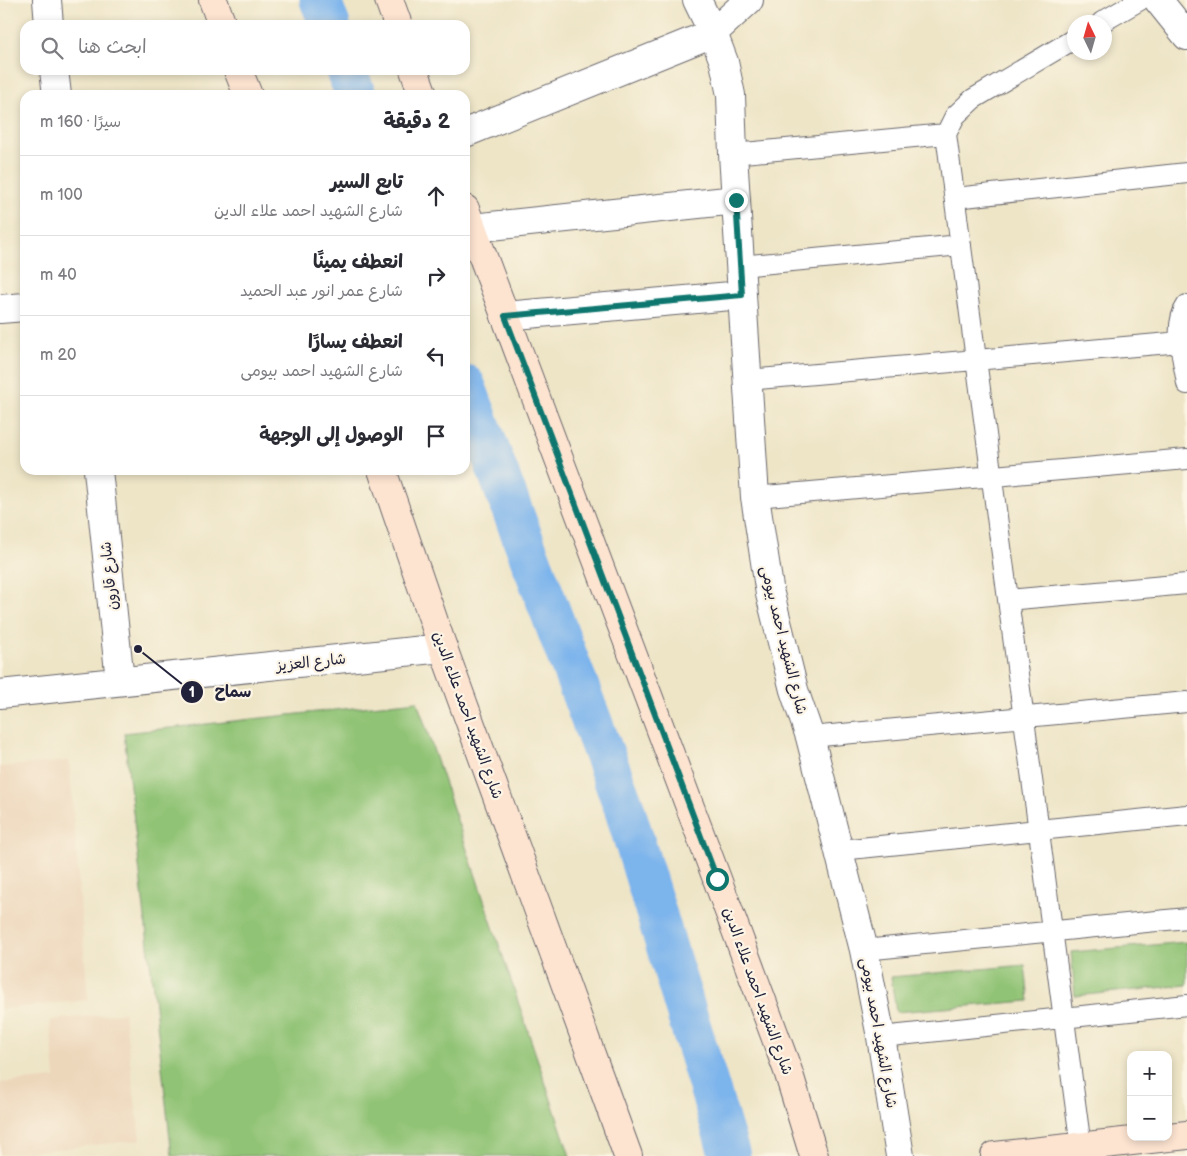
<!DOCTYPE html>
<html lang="ar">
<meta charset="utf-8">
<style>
body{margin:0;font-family:"Balsamiq Sans","Playpen Sans Arabic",sans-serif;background:#f2f2f3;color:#2b2b33;direction:rtl}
.controls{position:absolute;right:15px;bottom:15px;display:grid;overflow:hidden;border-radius:10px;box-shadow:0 2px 8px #0003}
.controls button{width:45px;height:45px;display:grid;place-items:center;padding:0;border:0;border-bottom:1px solid #e1e1e2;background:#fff;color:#2b2b33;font:25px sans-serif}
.compass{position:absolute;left:1067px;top:15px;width:45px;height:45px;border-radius:50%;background:#fff;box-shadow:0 2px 8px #0003;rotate:355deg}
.stop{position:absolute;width:15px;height:15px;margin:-11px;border:4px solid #0f766e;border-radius:50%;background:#fff}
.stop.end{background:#0f766e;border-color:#fff;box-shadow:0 1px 5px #0008}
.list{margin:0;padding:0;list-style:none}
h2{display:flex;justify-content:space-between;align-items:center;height:65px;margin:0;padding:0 20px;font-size:21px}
h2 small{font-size:16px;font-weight:400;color:#7c7c81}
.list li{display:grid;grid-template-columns:32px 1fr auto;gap:15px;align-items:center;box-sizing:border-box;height:80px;padding:0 20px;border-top:1px solid #e1e1e2}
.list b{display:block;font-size:19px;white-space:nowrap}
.list p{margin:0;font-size:16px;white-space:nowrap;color:#7c7c81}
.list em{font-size:16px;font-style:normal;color:#7c7c81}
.icon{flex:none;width:28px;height:28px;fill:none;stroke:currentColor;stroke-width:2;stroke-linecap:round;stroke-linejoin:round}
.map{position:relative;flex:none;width:1187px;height:1156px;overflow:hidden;direction:ltr}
.search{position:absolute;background:#fff;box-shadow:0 2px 8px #0003;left:20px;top:20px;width:450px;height:55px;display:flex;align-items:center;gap:12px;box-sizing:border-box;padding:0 18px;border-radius:15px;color:#7c7c81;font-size:19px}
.panel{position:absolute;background:#fff;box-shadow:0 2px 8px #0003;left:20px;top:90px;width:450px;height:385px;border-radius:15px;direction:rtl}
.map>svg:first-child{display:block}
.built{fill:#edd7bb}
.green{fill:#90c374;stroke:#597258}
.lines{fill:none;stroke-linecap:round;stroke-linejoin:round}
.canal{stroke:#7cb4ec;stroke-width:41}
.lane-casing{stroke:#69666c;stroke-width:22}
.street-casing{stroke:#69666c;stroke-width:30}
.secondary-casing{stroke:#69666c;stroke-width:30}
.lane{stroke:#fff;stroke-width:20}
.street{stroke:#fff;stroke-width:28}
.secondary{stroke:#fde4d1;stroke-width:28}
.route{stroke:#0f766e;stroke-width:6}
.labels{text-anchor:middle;stroke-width:4.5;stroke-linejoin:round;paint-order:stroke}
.street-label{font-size:15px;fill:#22223b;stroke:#fcf5e5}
.leader{fill:none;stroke:#22223b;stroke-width:2}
.callout-dot{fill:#22223b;stroke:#fcf5e5;stroke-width:2}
.mark-label{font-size:15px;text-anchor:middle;font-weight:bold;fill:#fff}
.callout-label{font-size:16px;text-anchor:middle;font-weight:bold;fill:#22223b;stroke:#fcf5e5;stroke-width:4.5;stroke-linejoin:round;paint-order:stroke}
</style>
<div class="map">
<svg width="1187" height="1156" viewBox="0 0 1187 1156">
<rect width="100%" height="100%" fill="#fcf5e5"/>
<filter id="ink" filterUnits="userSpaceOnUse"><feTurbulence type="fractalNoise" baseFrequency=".02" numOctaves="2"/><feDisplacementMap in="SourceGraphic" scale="10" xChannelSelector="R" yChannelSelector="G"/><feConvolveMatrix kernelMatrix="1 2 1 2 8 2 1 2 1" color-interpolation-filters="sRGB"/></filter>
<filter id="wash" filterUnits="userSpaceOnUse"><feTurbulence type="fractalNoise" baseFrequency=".0096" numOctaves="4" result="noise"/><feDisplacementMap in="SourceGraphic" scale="20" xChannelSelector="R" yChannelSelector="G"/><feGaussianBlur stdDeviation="1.12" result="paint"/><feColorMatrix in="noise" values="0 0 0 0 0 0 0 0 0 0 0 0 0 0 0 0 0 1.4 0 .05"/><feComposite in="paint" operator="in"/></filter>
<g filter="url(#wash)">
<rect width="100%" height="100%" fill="#eee5c7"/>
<!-- built -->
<path class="built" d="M 69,761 L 88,1000 L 0,1009 L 0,767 Z
M 124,1013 L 140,1140 L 0,1155 L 0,1083 L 55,1078 L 50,1020 Z"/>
<!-- green -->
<path class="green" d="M 417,701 L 570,1156 L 172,1156 L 124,733 Z
M 1187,942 L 1187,985 L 1075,996 L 1071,952 Z
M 1025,965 L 1029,1001 L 896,1012 L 891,977 Z"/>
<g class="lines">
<!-- canal -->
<path class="canal" d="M 320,0 L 330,25
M 346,70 L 356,95
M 465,385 L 624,807 L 730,1156"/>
</g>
</g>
<g filter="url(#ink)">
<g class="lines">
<defs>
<path id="lane" d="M 1102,22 L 1140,0
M 1074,39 L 973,99 L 955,116 L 946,134 L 1081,1147
M 733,154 L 946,134
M 955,198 L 1187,173
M 740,266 L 961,245
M 1187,305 C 1172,326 1184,361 1187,384
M 748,380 L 1181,342
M 755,497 L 1187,459
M 1008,600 L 1187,584
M 810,737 L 1187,702
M 840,850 L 1187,815
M 864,950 L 1187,918
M 881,1037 L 1187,1005"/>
<path id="street" d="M 47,0 L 49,25
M 697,0 L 713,33 L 724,62 L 731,95 L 733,154 L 755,497 L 770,594 L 794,690 L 810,737 L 864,950 L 881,1037 L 900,1156
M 1158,0 L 1187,36
M 54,70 L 57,95
M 465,133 L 713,33 L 749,0
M 472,228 L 736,200
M 0,309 L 25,307
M 505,316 L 742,295
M 98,470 L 120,681
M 0,694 L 443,648"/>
<path id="secondary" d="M 213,0 L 222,25
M 389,0 L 398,25
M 238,70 L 248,95
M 414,70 L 423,95
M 465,209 L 717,879 L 788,1071 L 814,1156
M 382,470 L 443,648 L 628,1156
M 995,1156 L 1187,1135"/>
</defs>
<!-- lane casing -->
<use href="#lane" class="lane-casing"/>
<!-- street casing -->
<use href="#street" class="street-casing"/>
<!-- secondary casing -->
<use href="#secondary" class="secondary-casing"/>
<!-- lane -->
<use href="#lane" class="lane"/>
<!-- street -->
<use href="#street" class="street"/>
<!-- secondary -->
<use href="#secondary" class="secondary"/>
</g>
</g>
<g class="lines" filter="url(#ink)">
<!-- route -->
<path class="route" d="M 717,879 L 505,316 L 742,295 L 736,200"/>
</g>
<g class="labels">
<!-- street labels -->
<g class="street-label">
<text transform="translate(109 576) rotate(-96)" y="5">شارع قارون</text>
<text transform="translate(784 640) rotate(76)" y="5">شارع الشهيد احمد بيومى</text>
<text transform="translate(311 662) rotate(-6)" y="5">شارع العزيز</text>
<text transform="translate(468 715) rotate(70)" y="5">شارع الشهيد احمد علاء الدين</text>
<text transform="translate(758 991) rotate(70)" y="5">شارع الشهيد احمد علاء الدين</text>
<text transform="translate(879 1033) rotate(80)" y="5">شارع الشهيد احمد بيومى</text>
</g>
</g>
<!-- callouts -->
<path class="leader" d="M138 649L192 692"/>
<g class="callout-dot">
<circle cx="138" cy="649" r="5"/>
<circle cx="192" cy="692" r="12"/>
</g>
<g class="mark-label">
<text x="192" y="697">1</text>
</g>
<g class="callout-label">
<text x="233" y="697">سماح</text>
</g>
</svg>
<div class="controls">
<button>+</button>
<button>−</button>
</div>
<svg class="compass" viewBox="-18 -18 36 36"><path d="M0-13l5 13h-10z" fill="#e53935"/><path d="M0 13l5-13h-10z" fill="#7c7c81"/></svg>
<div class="stop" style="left:717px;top:879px"></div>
<div class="stop end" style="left:736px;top:200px"></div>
<div class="search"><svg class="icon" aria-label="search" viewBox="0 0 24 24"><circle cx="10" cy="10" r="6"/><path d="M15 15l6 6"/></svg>ابحث هنا</div>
<section class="panel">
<h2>2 دقيقة<small>سيرًا · 160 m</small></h2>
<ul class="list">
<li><svg class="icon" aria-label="ahead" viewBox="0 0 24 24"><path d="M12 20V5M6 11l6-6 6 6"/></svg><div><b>تابع السير</b><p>شارع الشهيد احمد علاء الدين</p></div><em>100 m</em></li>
<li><svg class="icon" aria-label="right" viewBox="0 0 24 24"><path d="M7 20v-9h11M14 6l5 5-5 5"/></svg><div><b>انعطف يمينًا</b><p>شارع عمر انور عبد الحميد</p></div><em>40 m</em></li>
<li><svg class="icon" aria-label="left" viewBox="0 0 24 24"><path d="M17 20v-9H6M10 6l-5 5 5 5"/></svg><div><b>انعطف يسارًا</b><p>شارع الشهيد احمد بيومى</p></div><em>20 m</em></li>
<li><svg class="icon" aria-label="arrive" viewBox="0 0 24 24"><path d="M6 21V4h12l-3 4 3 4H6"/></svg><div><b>الوصول إلى الوجهة</b></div></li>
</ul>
</section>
</div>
